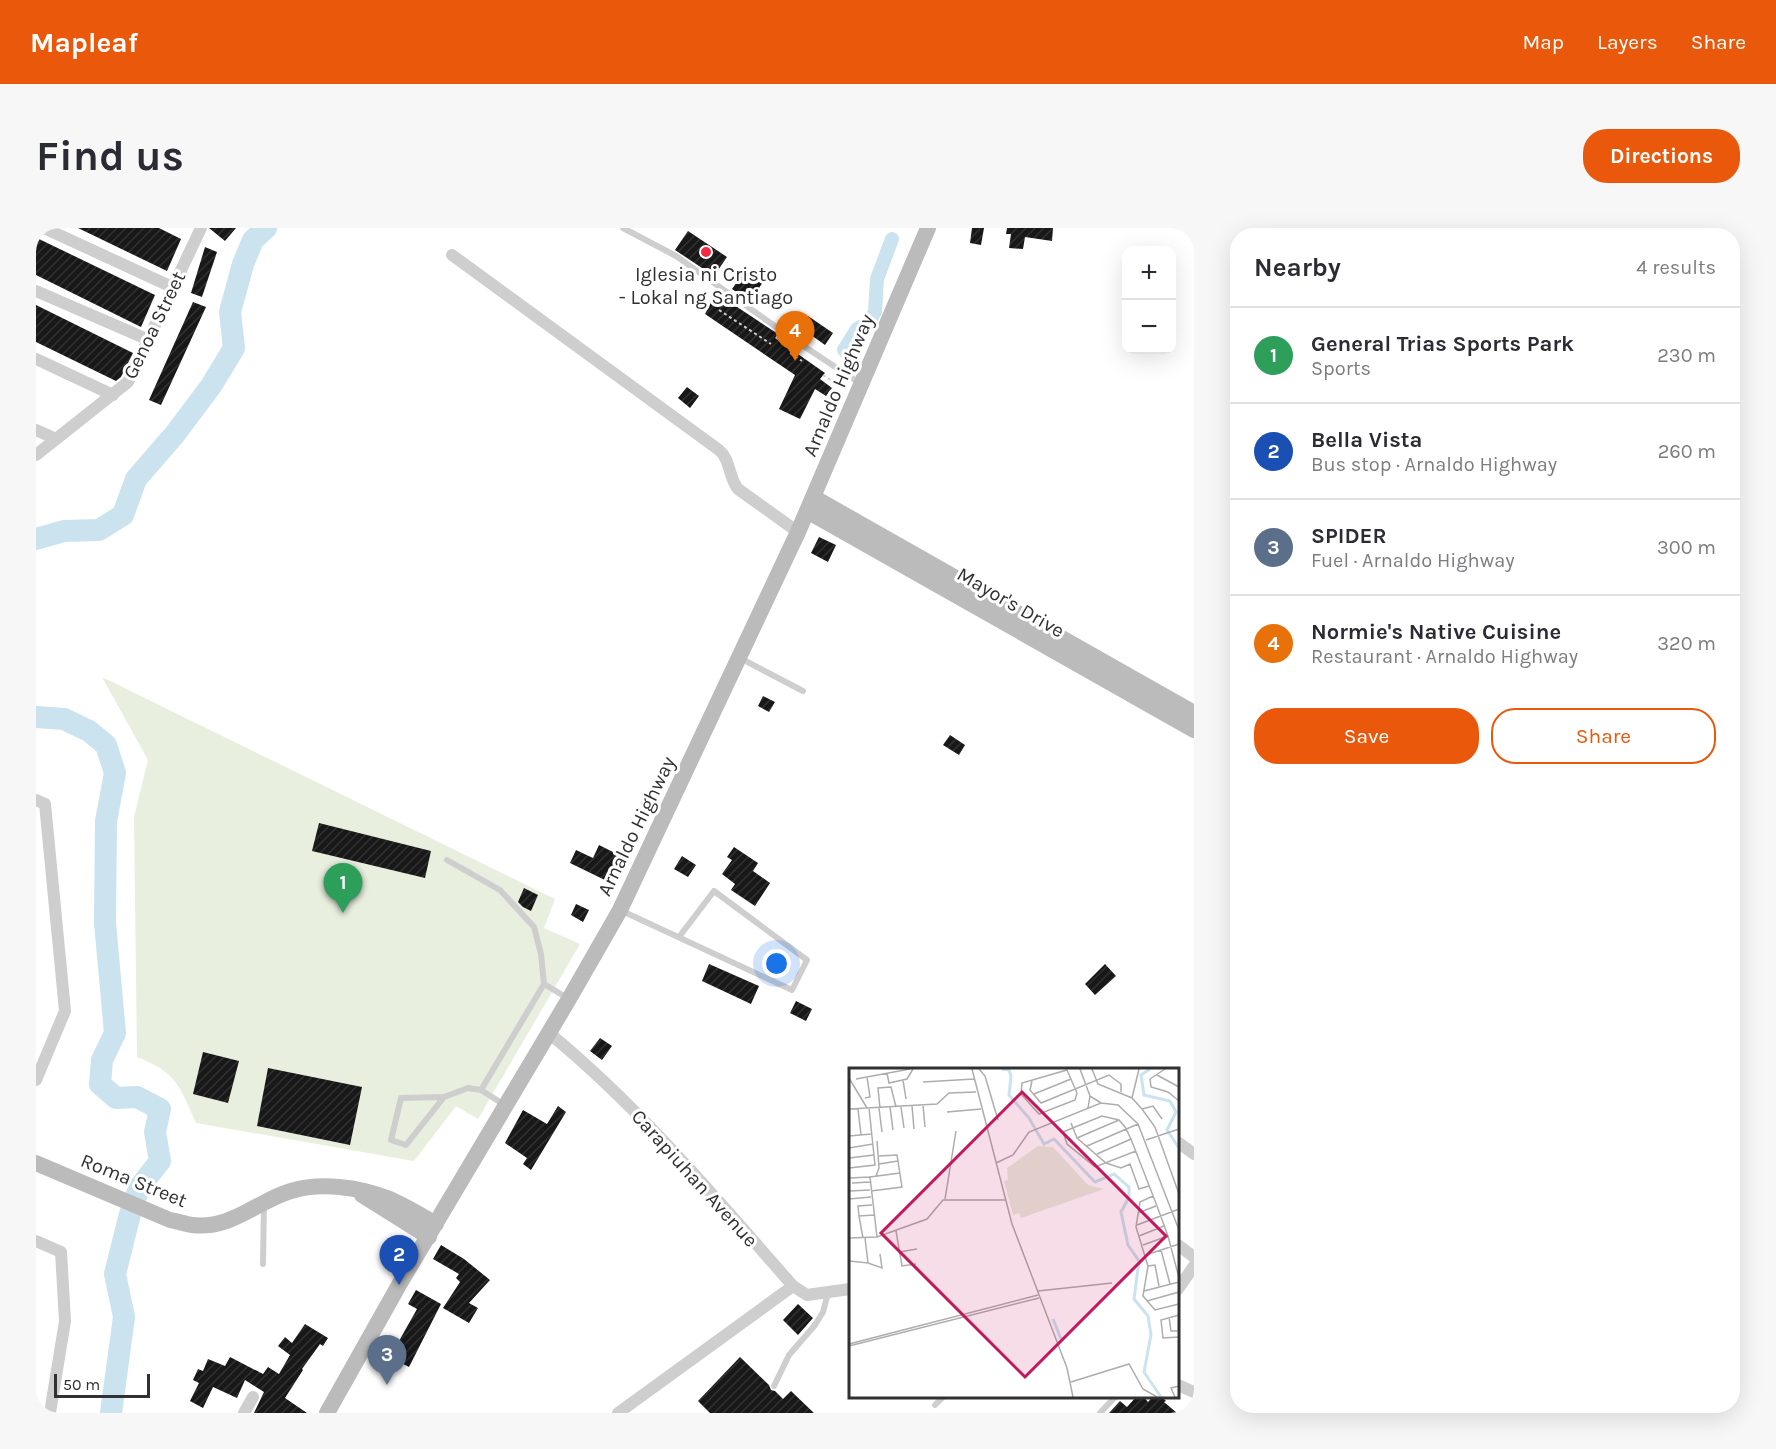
<!DOCTYPE html>
<meta charset="utf-8">
<style>
body{margin:0;font-family:Karla,sans-serif;background:#f7f7f7;color:#2b2b33}
.controls{position:absolute;right:18px;top:18px;display:grid;overflow:hidden;border-radius:12px;box-shadow:0 6px 24px #0002}
.controls button{width:54px;height:54px;display:grid;place-items:center;padding:0;border:0;border-bottom:2px solid #e1e1e2;background:#fff;color:#2b2b33;font:30px sans-serif}
.scale{position:absolute;left:18px;bottom:15px;width:96px;box-sizing:border-box;padding-left:6px;border:3px solid #313131;border-top:0;font-size:16px;line-height:21px;white-space:nowrap;color:#313131;-webkit-text-stroke:4px #fff;paint-order:stroke}
.you{position:absolute;left:741px;top:736px;width:21px;height:21px;margin:-15px;border:4px solid #fff;border-radius:50%;background:#1a73e8;box-shadow:0 0 0 9px #1a73e833}
.badge{display:grid;place-items:center;width:39px;height:39px;border-radius:50%;background:#ea580c;color:#fff;font-size:20px;font-weight:700}
.pin{position:absolute;translate:-50% -50px;filter:drop-shadow(0 2px 3px #0008)}
.pin::after{content:'';position:absolute;top:32px;width:21px;height:18px;background:inherit;clip-path:polygon(0 0,100% 0,50% 100%)}
.list{margin:0;padding:0;list-style:none}
h2{display:flex;justify-content:space-between;align-items:center;height:78px;margin:0;padding:0 24px;font-size:26px}
h2 small{font-size:20px;font-weight:400;color:#7c7c81}
.list li{display:grid;grid-template-columns:39px 1fr auto;gap:18px;align-items:center;box-sizing:border-box;height:96px;padding:0 24px;border-top:2px solid #e1e1e2}
.list b{display:block;font-size:22px;white-space:nowrap}
.list p{margin:0;font-size:20px;white-space:nowrap;color:#7c7c81}
.list em{font-size:20px;font-style:normal;color:#7c7c81}
.actions{display:flex;gap:12px;padding:18px 24px}
.actions a{flex:1;padding:14px 0;border:2px solid #ea580c;border-radius:24px;text-align:center;font-size:21px;color:#ea580c}
.actions .main{background:#ea580c;color:#fff}
.map{position:relative;flex:none;width:1158px;height:1185px;overflow:hidden;border-radius:24px}
header{display:flex;align-items:center;gap:36px;box-sizing:border-box;height:84px;padding:0 30px;background:#ea580c;color:#fff}
header strong{font-size:28px}
nav{display:flex;gap:33px;margin-inline-start:auto;font-size:21px}
.intro{display:flex;align-items:center;justify-content:space-between;box-sizing:border-box;height:144px;padding:0 36px}
h1{margin:0;font-size:42px}
.button{padding:15px 27px;border-radius:24px;background:#ea580c;color:#fff;font-size:21px;font-weight:700}
main{display:flex;gap:36px;padding:0 36px}
aside{flex:1;background:#fff;border-radius:24px;box-shadow:0 6px 24px #0002}
.map>svg:first-child{display:block}
.green{fill:#e8efde}
.lines{fill:none;stroke-linecap:round;stroke-linejoin:round}
.canal{stroke:#cae3ef;stroke-width:14}
.river{stroke:#cae3ef;stroke-width:22}
.building{fill:url(#building-hatch)}
.path{stroke:#cecece;stroke-width:2;stroke-dasharray:3 3;stroke-linecap:butt}
.lane{stroke:#cecece;stroke-width:6}
.street{stroke:#cecece;stroke-width:12}
.secondary{stroke:#bbb;stroke-width:16}
.poi-dot{fill:#f32942;stroke:#fff;stroke-width:2}
.labels{text-anchor:middle;stroke-width:6;stroke-linejoin:round;paint-order:stroke}
.poi-label{font-size:20px;fill:#313131;stroke:#fff}
.street-label{font-size:20px;fill:#313131;stroke:#fff}
.inset-river{fill:none;stroke:#cae3ef;stroke-width:3}
.inset-road{fill:none;stroke:#adadad;stroke-width:1.5}
.view{fill:#c2185b;fill-opacity:0.15;stroke:#c2185b;stroke-width:3}
.inset-edge{fill:none;stroke:#313131;stroke-width:3}
</style>
<header>
<strong>Mapleaf</strong>
<nav><a>Map</a><a>Layers</a><a>Share</a></nav>
</header>
<div class="intro"><h1>Find us</h1><a class="button">Directions</a></div>
<main>
<div class="map">
<svg width="1158" height="1185" viewBox="0 0 1158 1185">
<defs>
<pattern id="building-hatch" width="6" height="6" patternUnits="userSpaceOnUse" patternTransform="scale(1.5)"><rect width="6" height="6" fill="#181818"/><path d="M-1 1l2-2M0 6l6-6M5 7l2-2" fill="none" stroke="#313131"/></pattern>
</defs>
<rect width="100%" height="100%" fill="#fff"/>
<!-- green -->
<path class="green" d="M 66,449 L 519,671 L 508,700 L 544,716 L 442,891 L 420,878 L 378,933 L 160,895 C 143,858 142,845 101,829 L 98,589 L 112,532 Z"/>
<g class="lines">
<!-- canal -->
<path class="canal" d="M 808,122 L 821,101 L 833,94 L 839,84 L 841,51 L 856,11"/>
<!-- river -->
<path class="river" d="M 0,311 L 28,303 L 63,302 L 87,287 L 100,251 L 139,206 L 175,158 L 198,120 L 194,84 L 207,36 L 217,12 L 230,0
M 0,489 L 28,491 L 53,503 L 70,517 L 79,545 L 70,593 L 69,695 L 79,805 L 66,832 L 64,856 L 80,870 L 101,869 L 124,881 L 119,904 L 124,933 L 103,960 L 94,986 L 79,1046 L 88,1089 L 75,1185"/>
</g>
<!-- building -->
<path class="building" d="M 42,0 L 123,0 L 145,11 L 131,43 Z
M 173,0 L 200,0 L 189,13 Z
M 936,0 L 948,0 L 945,17 L 934,15 Z
M 971,0 L 1017,0 L 1016,13 L 989,9 L 987,21 L 973,20 L 975,6 L 970,6 Z
M 652,3 L 691,29 L 678,48 L 639,22 Z
M 3,11 L 119,67 L 105,99 L 0,47 L 0,17 Z
M 169,19 L 181,24 L 166,69 L 155,65 Z
M 709,42 L 727,54 L 714,74 L 696,61 Z
M 680,65 L 742,106 L 739,110 L 789,145 L 784,151 L 796,160 L 790,168 L 779,161 L 764,191 L 743,181 L 759,147 L 669,86 Z
M 157,74 L 170,79 L 125,177 L 113,172 Z
M 0,77 L 97,125 L 85,149 L 80,153 L 0,114 Z
M 772,88 L 797,105 L 789,117 L 764,99 Z
M 651,159 L 663,168 L 654,180 L 642,170 Z
M 783,309 L 800,317 L 792,334 L 775,325 Z
M 727,468 L 739,474 L 733,484 L 722,478 Z
M 914,507 L 929,517 L 923,527 L 907,517 Z
M 283,595 L 395,623 L 389,650 L 276,623 Z
M 563,617 L 587,629 L 575,655 L 534,635 L 540,622 L 557,630 Z
M 698,619 L 722,635 L 717,643 L 734,655 L 719,678 L 695,662 L 699,656 L 686,646 L 696,632 L 691,629 Z
M 646,628 L 660,637 L 652,649 L 638,641 Z
M 488,660 L 502,667 L 495,683 L 487,679 L 482,674 Z
M 540,676 L 553,682 L 547,694 L 535,687 Z
M 673,736 L 723,758 L 715,776 L 666,753 Z
M 1069,736 L 1080,748 L 1059,767 L 1049,756 Z
M 760,773 L 776,781 L 770,793 L 754,785 Z
M 564,810 L 576,818 L 566,832 L 554,823 Z
M 167,824 L 203,833 L 192,875 L 157,866 Z
M 232,840 L 326,859 L 314,917 L 221,898 Z
M 522,878 L 530,884 L 495,942 L 487,936 L 491,930 L 469,915 L 487,882 L 511,896 Z
M 405,1017 L 428,1031 L 454,1052 L 433,1075 L 442,1080 L 433,1095 L 407,1080 L 424,1054 L 420,1050 L 423,1046 L 397,1031 Z
M 380,1062 L 405,1076 L 373,1139 L 354,1129 L 381,1081 L 372,1076 Z
M 762,1076 L 777,1090 L 762,1107 L 747,1092 Z
M 269,1096 L 292,1110 L 287,1118 L 284,1116 L 266,1141 L 267,1142 L 249,1170 L 271,1185 L 218,1185 L 228,1164 L 209,1152 L 201,1170 L 177,1159 L 167,1180 L 154,1173 L 163,1155 L 157,1152 L 162,1141 L 167,1143 L 172,1131 L 189,1138 L 194,1129 L 227,1146 L 232,1139 L 243,1146 L 254,1127 L 242,1118 L 249,1109 L 256,1115 Z
M 704,1129 L 733,1157 L 735,1162 L 739,1163 L 747,1171 L 755,1163 L 778,1185 L 674,1185 L 662,1173 Z
M 1101,1168 L 1107,1168 L 1112,1174 L 1117,1168 L 1125,1168 L 1130,1173 L 1128,1174 L 1141,1185 L 1073,1185 L 1084,1173 L 1091,1179 Z"/>
<g class="lines">
<!-- path -->
<path class="path" d="M 683,82 L 735,116
M 754,125 L 766,133
M 787,147 L 807,160"/>
<!-- lane -->
<path class="lane" d="M 587,0 L 640,28 L 757,111 L 825,156
M 704,430 L 767,463
M 411,632 L 464,662 L 498,699 L 505,726 L 508,756
M 584,682 L 756,762 L 771,732 L 678,663 L 643,709
M 445,862 L 508,756 L 533,771
M 408,869 L 370,917 L 355,912 L 365,870 L 408,869 L 432,860 L 445,862 L 467,876
M 227,1036 L 228,976
M 738,1158 L 753,1127 L 779,1097 L 787,1084 L 792,1065
M 899,1177 L 908,1168
M 1064,1185 L 1080,1168"/>
<!-- street -->
<path class="street" d="M 8,0 L 136,59
M 416,27 L 683,222 C 695,232 692,249 702,261 L 762,304
M 0,63 L 113,112
M 0,131 L 77,167
M 0,202 L 20,211
M 0,227 L 92,154 L 165,0
M 0,572 L 9,576 L 29,783 L 0,852
M 513,805 C 604,880 679,969 757,1058 L 771,1067 L 814,1061
M 1143,915 L 1158,926
M 0,1013 L 25,1024 L 29,1093 L 14,1185
M 1142,1017 L 1158,1029
M 1142,1061 L 1158,1038
M 1142,1157 L 1158,1164
M 208,1185 L 217,1169
M 582,1185 L 757,1058"/>
<!-- secondary -->
<path class="secondary" d="M 777,269 L 1158,485
M 771,283 L 1158,502
M 0,935 L 134,992 C 141,993 149,996 156,997 C 195,1002 221,973 255,963 C 285,954 322,959 351,970 C 368,977 384,987 400,996
M 326,967 L 393,1009
M 291,1185 L 363,1057 L 533,771 L 584,682 L 762,304 L 892,0"/>
</g>
<!-- markers -->
<circle class="poi-dot" cx="670" cy="24" r="6"/>
<g class="labels">
<!-- poi labels -->
<g class="poi-label">
<text x="670" y="53">Iglesia ni Cristo<tspan x="670" dy="23">- Lokal ng Santiago</tspan></text>
</g>
<!-- street labels -->
<g class="street-label">
<text transform="translate(118 97) rotate(-64)" y="7">Genoa Street</text>
<text transform="translate(802 157) rotate(-67)" y="7">Arnaldo Highway</text>
<text transform="translate(975 374) rotate(30)" y="7">Mayor's Drive</text>
<text transform="translate(600 598) rotate(-64)" y="7">Arnaldo Highway</text>
<text transform="translate(659 950) rotate(48)" y="7">Carapiuhan Avenue</text>
<text transform="translate(98 952) rotate(22)" y="7">Roma Street</text>
</g>
</g>
<!-- overview -->
<g transform="translate(813 840)">
<rect width="330" height="330" fill="#fff"/>
<path d="M 189,78 L 204,79 L 239,117 L 255,121 L 172,150 L 170,145 L 164,147 L 155,113 L 159,112 L 158,100 Z" fill="#e8efde"/>
<path class="inset-river" d="M 153,1 L 160,2 L 162,8 L 160,27 L 180,50 L 195,76 L 205,71 L 246,114 L 265,106 L 280,119 L 280,129 L 272,144 L 279,177 L 290,193 L 285,231 L 299,248 L 302,267 L 295,304 L 312,329M 301,1 L 292,7 L 295,27 L 321,33 L 327,44 L 318,62 L 330,80M 204,251 L 212,271"/>
<path class="inset-road" d="M 123,1 L 163,156 L 218,300 L 224,329M 130,1 L 136,8 L 149,52M 231,1 L 241,28M 243,1 L 249,16 L 283,30 L 293,41 L 306,59 L 330,126M 316,1 L 301,11 L 302,19 L 319,24 L 330,33M 218,2 L 228,25 L 226,32 L 190,46 L 172,26 L 173,15 ZM 38,5 L 40,15 L 58,11 L 64,1M 308,7 L 330,19M 0,10 L 18,40M 7,11 L 61,1M 54,12 L 57,31M 183,13 L 181,22 L 192,35 L 260,7 L 272,16 L 272,24M 74,14 L 125,11M 185,26 L 222,11M 16,30 L 21,29 L 18,9M 283,30 L 290,1M 74,37 L 76,59M 63,38 L 65,61M 41,39 L 44,62M 52,39 L 55,60M 30,40 L 33,64M 31,40 L 29,20 L 42,19 L 47,39M 239,40 L 241,28 L 252,35M 0,41 L 88,36 L 100,25 L 127,24M 9,41 L 12,67M 293,41 L 304,38 L 313,51M 98,44 L 132,41M 222,55 L 228,70 L 257,95 L 272,100 L 281,96 L 290,121 L 300,118M 0,68 L 22,66M 228,70 L 270,52M 297,72 L 330,61M 238,78 L 289,56M 0,80 L 24,76M 287,83 L 246,99 L 218,76 L 214,64 L 253,48 L 270,52 L 276,59 L 282,71 L 308,138 L 319,168 L 330,210M 248,86 L 282,71M 0,90 L 25,87M 147,95 L 164,87 L 180,64 L 252,35 L 269,37 L 289,56 L 330,162M 30,96 L 49,93M 0,100 L 26,97 L 20,40M 27,108 L 30,100 L 28,73M 0,110 L 21,109M 3,115 L 21,114M 0,123 L 21,122M 22,123 L 53,119 L 48,87 L 30,88M 304,128 L 291,134 L 287,159 L 299,198 L 294,228 L 306,242 L 330,236M 0,131 L 22,129M 96,131 L 107,63M 23,137 L 9,138 L 10,148 L 26,147M 289,145 L 307,138M 10,148 L 14,170M 288,157 L 330,141M 47,163 L 53,198 L 67,196M 290,168 L 315,158M 28,169 L 21,109 L 51,105M 0,170 L 28,169 L 78,151 L 94,132 L 157,132M 294,177 L 319,168M 312,182 L 321,216M 50,184 L 68,181M 297,187 L 330,176M 0,193 L 19,195 L 16,170M 19,195 L 33,200 L 31,186M 299,198 L 306,197 L 310,218M 189,223 L 263,215M 295,223 L 330,214M 298,233 L 330,224M 330,247 L 312,252 L 314,270 L 330,269M 320,249 L 322,263 L 330,263M 0,276 L 189,227M 0,278 L 190,230M 222,314 L 280,296 L 294,321 L 308,329M 326,329 L 322,320 L 330,318"/>
<path class="view" d="M 173,24 L 317,168 L 176,309 L 32,165 Z"/>
<rect width="330" height="330" class="inset-edge"/>
</g>
</svg>
<div class="controls">
<button>+</button>
<button>−</button>
</div>
<div class="scale">50 m</div>
<div class="you"></div>
<div class="pin badge" style="left:307px;top:685px;background:#2e9e5b">1</div>
<div class="pin badge" style="left:363px;top:1057px;background:#1a4fb4">2</div>
<div class="pin badge" style="left:351px;top:1157px;background:#5c6f8a">3</div>
<div class="pin badge" style="left:759px;top:133px;background:#e8710a">4</div>
</div>
<aside>
<h2>Nearby<small>4 results</small></h2>
<ul class="list">
<li><span class="badge" style="background:#2e9e5b">1</span><div><b>General Trias Sports Park</b><p>Sports</p></div><em>230 m</em></li>
<li><span class="badge" style="background:#1a4fb4">2</span><div><b>Bella Vista</b><p>Bus stop · Arnaldo Highway</p></div><em>260 m</em></li>
<li><span class="badge" style="background:#5c6f8a">3</span><div><b>SPIDER</b><p>Fuel · Arnaldo Highway</p></div><em>300 m</em></li>
<li><span class="badge" style="background:#e8710a">4</span><div><b>Normie's Native Cuisine</b><p>Restaurant · Arnaldo Highway</p></div><em>320 m</em></li>
</ul>
<div class="actions"><a class="main">Save</a><a>Share</a></div>
</aside>
</main>
